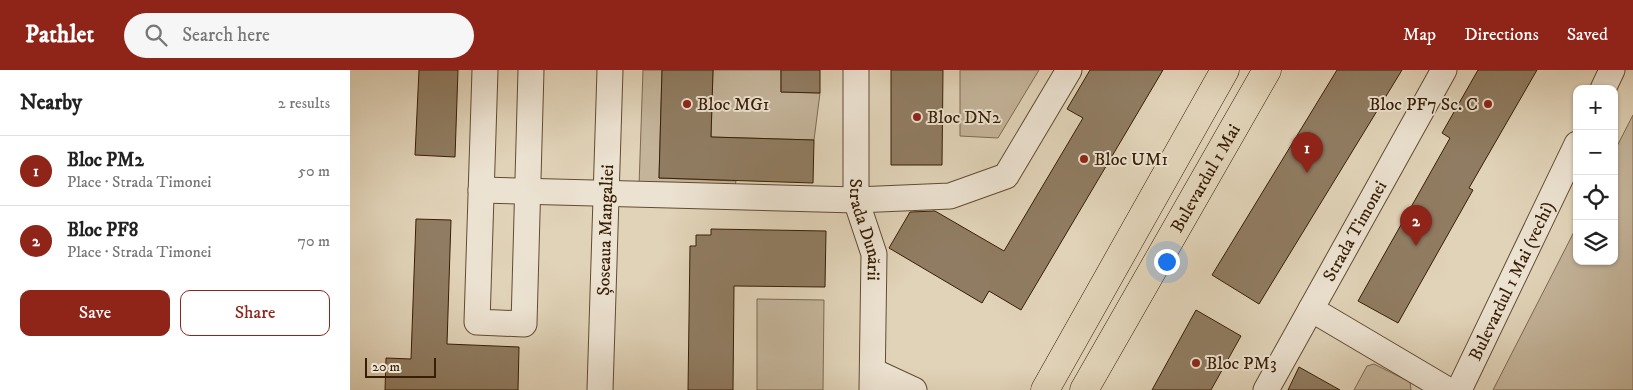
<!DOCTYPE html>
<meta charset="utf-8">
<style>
body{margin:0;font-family:"IM FELL DW Pica",serif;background:#f6f6f6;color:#222}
.controls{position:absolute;right:15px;top:15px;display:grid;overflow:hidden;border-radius:10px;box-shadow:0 1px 4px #0004}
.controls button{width:45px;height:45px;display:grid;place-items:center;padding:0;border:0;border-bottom:1px solid #e0e0e0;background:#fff;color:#222;font:25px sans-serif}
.scale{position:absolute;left:15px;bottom:12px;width:71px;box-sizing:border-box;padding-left:5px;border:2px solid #381e05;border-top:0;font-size:14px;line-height:18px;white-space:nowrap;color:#381e05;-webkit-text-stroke:4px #ece2d1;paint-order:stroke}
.you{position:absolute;left:816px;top:191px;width:18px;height:18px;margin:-12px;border:4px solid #fff;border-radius:50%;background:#1a73e8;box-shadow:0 0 0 8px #1a73e833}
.badge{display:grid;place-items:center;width:32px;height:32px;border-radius:50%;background:#8f2418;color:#fff;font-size:16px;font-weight:700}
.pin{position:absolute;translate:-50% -41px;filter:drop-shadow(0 1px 2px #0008)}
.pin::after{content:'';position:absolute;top:26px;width:18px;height:15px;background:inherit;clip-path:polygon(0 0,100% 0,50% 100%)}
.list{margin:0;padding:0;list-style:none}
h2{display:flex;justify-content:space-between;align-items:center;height:65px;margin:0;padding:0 20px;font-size:21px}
h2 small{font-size:16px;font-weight:400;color:#767676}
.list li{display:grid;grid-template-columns:32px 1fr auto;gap:15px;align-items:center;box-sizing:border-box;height:70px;padding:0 20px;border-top:1px solid #e0e0e0}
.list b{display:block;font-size:19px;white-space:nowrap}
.list p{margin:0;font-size:16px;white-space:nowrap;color:#767676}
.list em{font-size:16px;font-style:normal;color:#767676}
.actions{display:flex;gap:10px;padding:15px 20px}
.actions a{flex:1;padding:11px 0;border:1px solid #8f2418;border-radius:10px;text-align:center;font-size:18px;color:#8f2418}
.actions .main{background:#8f2418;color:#fff}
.icon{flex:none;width:28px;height:28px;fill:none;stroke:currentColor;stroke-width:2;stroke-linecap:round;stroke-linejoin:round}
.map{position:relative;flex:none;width:1283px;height:320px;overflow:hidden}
header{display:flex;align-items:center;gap:30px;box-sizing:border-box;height:70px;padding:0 25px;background:#8f2418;color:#fff}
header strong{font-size:24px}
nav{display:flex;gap:28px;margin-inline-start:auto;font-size:18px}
.search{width:350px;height:45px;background:#f6f6f6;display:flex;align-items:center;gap:12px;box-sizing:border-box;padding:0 18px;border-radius:28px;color:#767676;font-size:19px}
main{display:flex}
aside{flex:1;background:#fff}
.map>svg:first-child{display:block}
.green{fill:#c4b49a;stroke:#7e6950}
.building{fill:#907c62;stroke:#381e05}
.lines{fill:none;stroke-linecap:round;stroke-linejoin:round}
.minor-casing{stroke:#624b32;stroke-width:27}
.major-casing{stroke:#381e05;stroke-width:29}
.minor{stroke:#ece2d1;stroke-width:25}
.major{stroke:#e1d3b8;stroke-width:28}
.poi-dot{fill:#8f2418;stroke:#ece2d1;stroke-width:2}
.labels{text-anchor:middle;stroke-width:4;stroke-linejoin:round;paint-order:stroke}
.poi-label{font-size:18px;fill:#381e05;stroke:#ece2d1;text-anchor:start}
.street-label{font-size:18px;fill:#381e05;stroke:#ece2d1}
</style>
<header>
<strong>Pathlet</strong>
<div class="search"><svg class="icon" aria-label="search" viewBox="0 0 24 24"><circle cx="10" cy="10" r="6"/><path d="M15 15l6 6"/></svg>Search here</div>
<nav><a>Map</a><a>Directions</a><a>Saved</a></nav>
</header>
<main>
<aside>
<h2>Nearby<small>2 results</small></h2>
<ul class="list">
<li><span class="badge">1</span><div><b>Bloc PM2</b><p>Place · Strada Timonei</p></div><em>50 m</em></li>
<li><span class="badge">2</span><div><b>Bloc PF8</b><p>Place · Strada Timonei</p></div><em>70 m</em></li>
</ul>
<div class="actions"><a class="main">Save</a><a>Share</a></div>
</aside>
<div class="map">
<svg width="1283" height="320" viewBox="0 0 1283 320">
<rect width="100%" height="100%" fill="#e1d3b8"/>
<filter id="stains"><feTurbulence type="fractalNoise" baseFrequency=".004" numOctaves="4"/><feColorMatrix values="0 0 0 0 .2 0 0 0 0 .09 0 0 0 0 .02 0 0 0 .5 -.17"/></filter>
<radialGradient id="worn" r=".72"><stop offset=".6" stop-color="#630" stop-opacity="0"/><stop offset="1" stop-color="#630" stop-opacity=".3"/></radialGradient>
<!-- green -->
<path class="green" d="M 293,0 L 312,0 L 309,108 L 386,111 L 384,121 L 289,116 Z
M 363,0 L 431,0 L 431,22 L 470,23 L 464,70 L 361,67 Z
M 610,0 L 689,0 L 648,68 L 610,66 Z
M 1283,45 L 1283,320 L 1143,320 L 1227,156 L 1227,191 L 1264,191 L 1264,82 Z
M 407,229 L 474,230 L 473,320 L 407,320 Z
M 1024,294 L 1060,312 L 1061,320 L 1004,320 L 1017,296 Z"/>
<!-- building -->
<path class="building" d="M 69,0 L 108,0 L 105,87 L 65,85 Z
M 312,0 L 363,0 L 361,67 L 464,70 L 463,113 L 309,108 Z
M 431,0 L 470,0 L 470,23 L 431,22 Z
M 541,0 L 593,0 L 592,95 L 541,95 Z
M 740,0 L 813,0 L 671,240 L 639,221 L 632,233 L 539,178 L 560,142 L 585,141 L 654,181 L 733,48 L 717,39 Z
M 987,0 L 1052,0 L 909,234 L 862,205 Z
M 1128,0 L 1187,0 L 1119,118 L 1123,120 L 1048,253 L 1008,231 L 1100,68 L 1092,63 Z
M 66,149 L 101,150 L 97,274 L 169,277 L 168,320 L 35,320 L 36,288 L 61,289 Z
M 361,159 L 476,161 L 475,217 L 384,216 L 383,320 L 338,320 L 340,176 L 346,176 L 346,165 L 361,165 Z
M 846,240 L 891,266 L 861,320 L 802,320 Z
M 949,297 L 990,320 L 938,320 Z"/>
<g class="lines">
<defs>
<g id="minor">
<path d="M 135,0 L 127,252 L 174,254 L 181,0"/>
<path id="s1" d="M 506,0 L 506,130 L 524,184 L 522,320"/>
<path d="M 1253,19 L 1262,0"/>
<path d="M 131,120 L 506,130 L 600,126 L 656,106 L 719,0"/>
<path d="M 961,239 L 1098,320"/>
<path d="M 523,301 L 564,320"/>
<path id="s2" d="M 250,320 L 260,0"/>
<path id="s3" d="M 916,320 L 1094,0"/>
<path id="s4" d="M 1109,320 L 1227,74"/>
</g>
<g id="major">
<path d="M 695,320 L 875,0"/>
<path id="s5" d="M 734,320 L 917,0"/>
</g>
</defs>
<!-- minor casing -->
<use href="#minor" class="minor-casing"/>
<!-- major casing -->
<use href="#major" class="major-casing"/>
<!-- minor -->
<use href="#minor" class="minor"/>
<!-- major -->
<use href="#major" class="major"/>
</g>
<!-- markers -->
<g class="poi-dot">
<circle cx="337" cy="34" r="5"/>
<circle cx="1138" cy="34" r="5"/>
<circle cx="567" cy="47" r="5"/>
<circle cx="734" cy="89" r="5"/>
<circle cx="846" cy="293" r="5"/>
</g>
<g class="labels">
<!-- poi labels -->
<g class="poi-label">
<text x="347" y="40">Bloc MG1</text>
<text x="1128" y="40" text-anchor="end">Bloc PF7 Sc. C</text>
<text x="577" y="53">Bloc DN2</text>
<text x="744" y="95">Bloc UM1</text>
<text x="856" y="299">Bloc PM3</text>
</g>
<!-- street labels -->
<g class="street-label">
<text dy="6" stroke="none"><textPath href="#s5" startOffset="244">Bulevardul 1 Mai</textPath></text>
<text dy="6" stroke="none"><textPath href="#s2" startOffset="160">Șoseaua Mangaliei</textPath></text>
<text dy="6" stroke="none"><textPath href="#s1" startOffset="161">Strada Dunării</textPath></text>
<text dy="6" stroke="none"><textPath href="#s3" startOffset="182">Strada Timonei</textPath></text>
<text dy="6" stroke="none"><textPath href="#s4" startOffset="121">Bulevardul 1 Mai (vechi)</textPath></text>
</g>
</g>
<rect width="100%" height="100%" filter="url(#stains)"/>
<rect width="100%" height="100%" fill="url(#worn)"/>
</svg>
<div class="controls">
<button>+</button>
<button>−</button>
<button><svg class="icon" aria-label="locate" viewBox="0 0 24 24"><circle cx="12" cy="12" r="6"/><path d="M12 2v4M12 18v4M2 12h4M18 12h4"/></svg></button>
<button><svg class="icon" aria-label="layers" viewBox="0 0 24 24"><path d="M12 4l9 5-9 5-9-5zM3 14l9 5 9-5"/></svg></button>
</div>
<div class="scale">20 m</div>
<div class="you"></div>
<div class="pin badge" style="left:957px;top:103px">1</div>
<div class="pin badge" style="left:1066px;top:176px">2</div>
</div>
</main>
